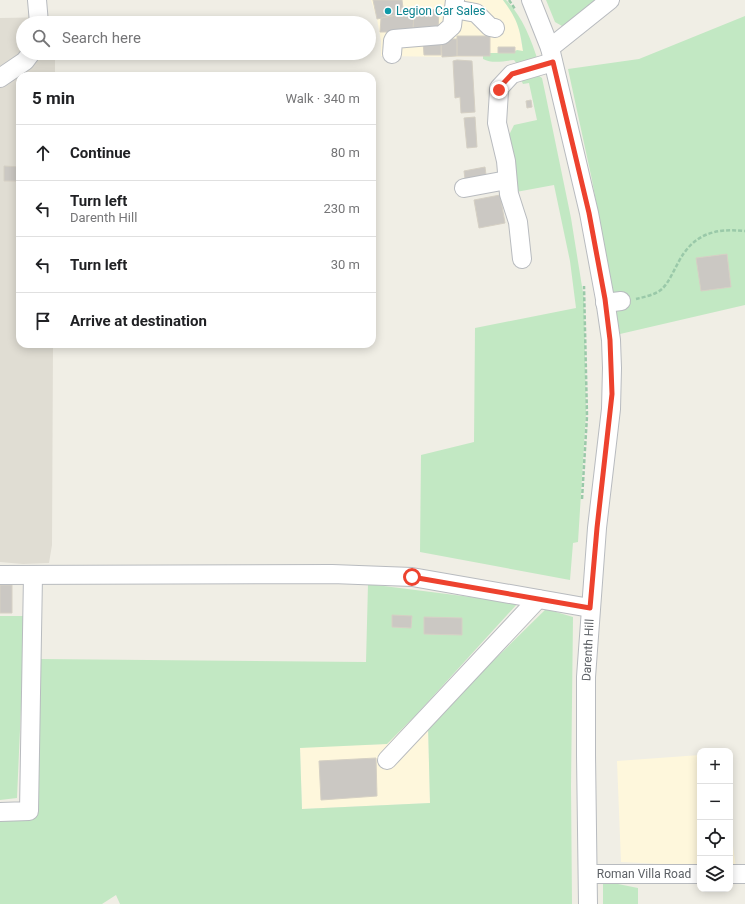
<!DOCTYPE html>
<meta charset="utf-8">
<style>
body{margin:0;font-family:Roboto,sans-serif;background:#f2f2f2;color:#202124}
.controls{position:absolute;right:12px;bottom:12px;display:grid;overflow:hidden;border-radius:8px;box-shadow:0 2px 10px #0003}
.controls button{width:36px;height:36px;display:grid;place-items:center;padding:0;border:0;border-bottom:1px solid #e0e0e0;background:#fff;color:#202124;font:20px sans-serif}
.stop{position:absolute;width:12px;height:12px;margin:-9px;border:3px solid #ed422e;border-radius:50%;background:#fff}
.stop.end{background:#ed422e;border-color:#fff;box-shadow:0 1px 4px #0008}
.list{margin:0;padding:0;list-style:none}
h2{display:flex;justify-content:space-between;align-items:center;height:52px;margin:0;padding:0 16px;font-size:17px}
h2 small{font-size:13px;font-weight:400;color:#757577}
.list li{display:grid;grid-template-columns:26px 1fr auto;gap:12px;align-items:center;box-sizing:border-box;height:56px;padding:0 16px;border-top:1px solid #e0e0e0}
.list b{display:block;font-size:15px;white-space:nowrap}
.list p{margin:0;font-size:13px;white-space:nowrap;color:#757577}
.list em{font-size:13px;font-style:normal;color:#757577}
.icon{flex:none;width:22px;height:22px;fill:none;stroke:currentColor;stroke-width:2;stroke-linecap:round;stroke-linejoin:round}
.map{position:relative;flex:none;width:745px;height:904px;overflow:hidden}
.search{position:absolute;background:#fff;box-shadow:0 2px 10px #0003;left:16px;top:16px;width:360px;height:44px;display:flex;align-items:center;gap:10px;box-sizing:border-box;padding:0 14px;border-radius:22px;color:#757577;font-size:15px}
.panel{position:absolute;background:#fff;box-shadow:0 2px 10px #0003;left:16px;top:72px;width:360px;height:276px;border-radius:12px}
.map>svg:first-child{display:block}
.commercial{fill:#fef7dc}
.education{fill:#e0ddd3}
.green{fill:#c2e8c3;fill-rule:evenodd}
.building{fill:#cbc8c3;stroke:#d5d0c4}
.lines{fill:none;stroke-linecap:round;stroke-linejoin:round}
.minor-casing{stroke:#b8bbbf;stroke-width:20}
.path{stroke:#9ac9a9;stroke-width:2.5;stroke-dasharray:4 2;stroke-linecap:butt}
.minor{stroke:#fff;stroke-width:18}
.route{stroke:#ed422e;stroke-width:5}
.culture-dot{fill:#0f9aa8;stroke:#fff;stroke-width:1.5}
.labels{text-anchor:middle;stroke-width:3.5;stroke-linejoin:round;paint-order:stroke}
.culture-label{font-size:12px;fill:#0d838f;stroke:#fff;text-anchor:start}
.street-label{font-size:12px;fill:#5d6166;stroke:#fff}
</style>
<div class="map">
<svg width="745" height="904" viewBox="0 0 745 904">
<rect width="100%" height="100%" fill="#f0eee5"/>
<!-- commercial -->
<path class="commercial" d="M 371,0 L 503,0 L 513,13 L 518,24 L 523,51 L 518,55 L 452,57 L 381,56 L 381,41 L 377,19 Z
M 415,716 L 428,725 L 430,803 L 302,809 L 300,747 L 387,744 Z
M 700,755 L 700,866 L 621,862 L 617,761 Z
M 730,825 L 736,867 L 730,867 Z"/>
<!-- education -->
<path class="education" d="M 56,17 L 56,23 L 23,23 L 23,53 L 55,53 L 55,76 L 20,76 L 20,344 L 53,344 L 52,545 L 49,563 L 23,564 L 0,562 L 0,18 Z"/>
<!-- green -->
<path class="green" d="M 503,0 L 506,0 C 522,16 531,39 538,61 L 529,59 L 520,65 L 517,64 L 514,60 C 504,61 492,64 483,59 L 483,56 L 490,56 L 490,53 L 515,53 L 515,51 L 517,50 L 523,51 C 520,28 517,19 503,0 Z
M 546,0 L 598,0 L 562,26 L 555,22 Z
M 745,16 L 745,305 L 620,334 L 592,180 L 568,69 L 639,59 ZM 727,254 L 731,287 L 701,291 L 697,258 Z
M 535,73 L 542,78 L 545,92 L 571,218 L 584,299 L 586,413 L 578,542 L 573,543 L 570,580 L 420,552 L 421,455 L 474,442 L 475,328 L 576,308 L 570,261 L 554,185 L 516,192 L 508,137 L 514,125 L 537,120 L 529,83 L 523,84 L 521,80 Z
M 368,584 L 518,603 L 415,716 L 387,744 L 300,748 L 302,809 L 430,803 L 428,725 L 546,609 L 573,617 L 571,786 L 572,904 L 120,904 L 116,895 L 102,904 L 0,904 L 0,816 L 38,814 L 40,659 L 366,662 ZM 392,616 L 412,616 L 411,628 L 392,627 ZM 425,617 L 462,618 L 462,635 L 424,634 Z
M 0,616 L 25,616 L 17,798 L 0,800 Z
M 603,881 L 638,888 L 638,904 L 603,904 Z"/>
<!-- building -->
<path class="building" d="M 373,0 L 402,0 L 403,8 L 401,8 L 402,14 L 377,19 Z
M 414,9 L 439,10 L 438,31 L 413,30 Z
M 402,14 L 414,14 L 413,30 L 400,32 L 380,32 L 381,18 Z
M 457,36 L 490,36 L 490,56 L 457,56 Z
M 441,39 L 457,39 L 457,56 L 442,57 Z
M 423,41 L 441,41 L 441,55 L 424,55 Z
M 498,47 L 515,47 L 515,53 L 498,53 Z
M 457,60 L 472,61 L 475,112 L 461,113 L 460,97 L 455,98 L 453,61 Z
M 531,100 L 532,107 L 527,108 L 526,101 Z
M 475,117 L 477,147 L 467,148 L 464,118 Z
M 4,166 L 20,167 L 20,181 L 4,181 Z
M 485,167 L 486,175 L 465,179 L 464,171 Z
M 500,195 L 505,223 L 479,228 L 474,200 Z
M 727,254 L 731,287 L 701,291 L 696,258 Z
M 0,585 L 12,585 L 12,613 L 0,613 Z
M 392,615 L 412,616 L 411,628 L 392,627 Z
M 424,617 L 462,618 L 462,635 L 424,634 Z
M 376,758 L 377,796 L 321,800 L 319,761 Z"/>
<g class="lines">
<defs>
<g id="minor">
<path d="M 37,0 L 39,23"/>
<path d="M 531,0 L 550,48 L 589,213 L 605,299 L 611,340 L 612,368 L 611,409 L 597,528 L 586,677 L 586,755 L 588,904"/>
<path d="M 454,9 L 476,13 L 490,27 L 495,28"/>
<path d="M 550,48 L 610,0"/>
<path d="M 392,54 L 393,41 L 394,39 L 442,35 L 452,26 L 455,0"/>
<path d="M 0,78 L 25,61 L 31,53"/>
<path d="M 464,188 L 507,180"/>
<path d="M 522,259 L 518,222 L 509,194 L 506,161 L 497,123 L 499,91 L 499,88 L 512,74 L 553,62"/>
<path d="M 605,303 L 621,301"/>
<path d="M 0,575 L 332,574 L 412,577 L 590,608"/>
<path d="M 387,760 L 538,599"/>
<path d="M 0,812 L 29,811 L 33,575"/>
<path id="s1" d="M 588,874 L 700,874"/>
<path d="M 730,874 L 745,874"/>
</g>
</defs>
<!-- minor casing -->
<use href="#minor" class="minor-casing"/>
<!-- path -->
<path class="path" d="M 509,0 L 515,9
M 636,299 C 644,297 655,295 662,289 C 669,282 673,272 678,263 C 693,234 714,228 745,231
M 582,499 L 587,416 L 584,286"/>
<!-- minor -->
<use href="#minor" class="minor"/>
</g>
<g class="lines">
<!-- route -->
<path class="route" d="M 412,577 L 590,608 L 597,528 L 612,394 L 610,340 L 605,299 L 589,213 L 553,62 L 512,74 L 499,88 L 499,90"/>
</g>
<!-- markers -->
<circle class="culture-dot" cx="388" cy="11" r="4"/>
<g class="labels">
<!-- culture labels -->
<g class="culture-label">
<text x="396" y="15">Legion Car Sales</text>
</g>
<!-- street labels -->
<g class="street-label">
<text transform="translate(588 650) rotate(-87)" y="4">Darenth Hill</text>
<text dy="4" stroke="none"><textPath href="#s1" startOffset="56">Roman Villa Road</textPath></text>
</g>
</g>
</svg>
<div class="controls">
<button>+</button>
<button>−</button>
<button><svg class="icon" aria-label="locate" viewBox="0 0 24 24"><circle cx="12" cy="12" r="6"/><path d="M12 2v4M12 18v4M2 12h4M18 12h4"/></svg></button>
<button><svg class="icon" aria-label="layers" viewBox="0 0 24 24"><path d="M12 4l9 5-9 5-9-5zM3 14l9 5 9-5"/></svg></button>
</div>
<div class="stop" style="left:412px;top:577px"></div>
<div class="stop end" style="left:499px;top:90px"></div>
<div class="search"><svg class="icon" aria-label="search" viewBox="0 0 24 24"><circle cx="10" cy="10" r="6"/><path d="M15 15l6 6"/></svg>Search here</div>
<section class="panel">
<h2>5 min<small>Walk · 340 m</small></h2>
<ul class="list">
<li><svg class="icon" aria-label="ahead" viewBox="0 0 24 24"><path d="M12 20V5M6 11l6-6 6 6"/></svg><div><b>Continue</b></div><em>80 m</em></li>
<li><svg class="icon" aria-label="left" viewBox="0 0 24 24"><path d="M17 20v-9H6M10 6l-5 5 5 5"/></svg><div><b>Turn left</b><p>Darenth Hill</p></div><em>230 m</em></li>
<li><svg class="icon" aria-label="left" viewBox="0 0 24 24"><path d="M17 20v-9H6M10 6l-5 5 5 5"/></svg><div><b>Turn left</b></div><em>30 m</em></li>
<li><svg class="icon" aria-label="arrive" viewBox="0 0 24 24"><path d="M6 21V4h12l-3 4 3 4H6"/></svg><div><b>Arrive at destination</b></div></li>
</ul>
</section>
</div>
